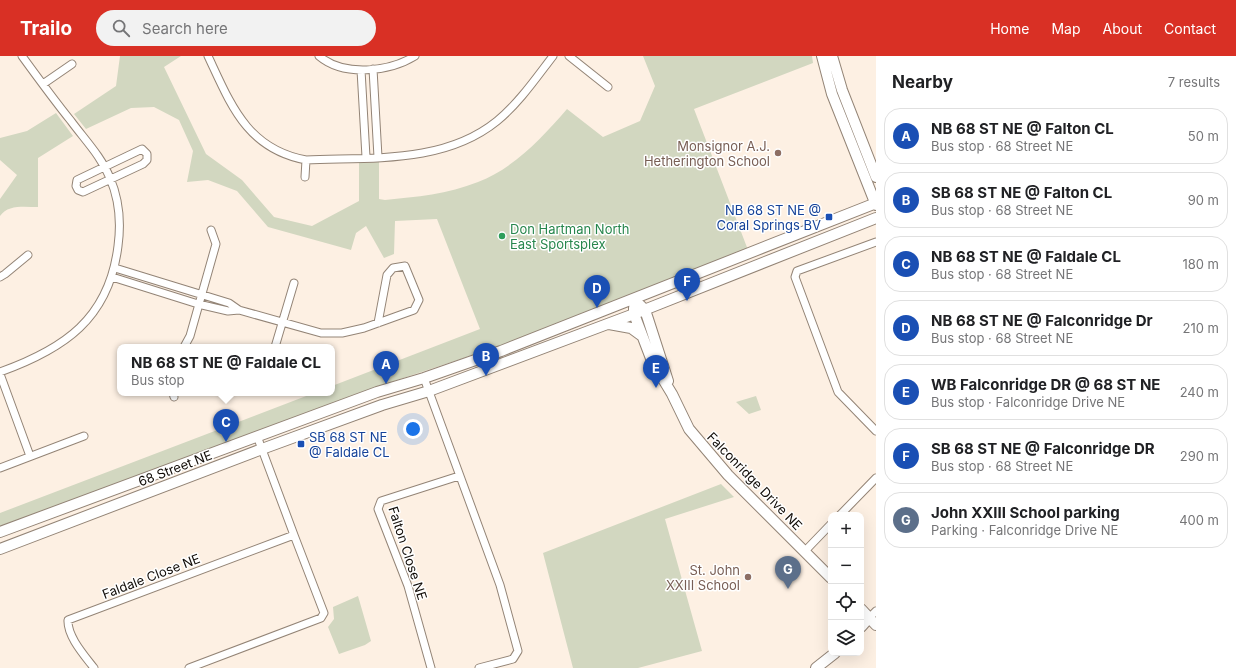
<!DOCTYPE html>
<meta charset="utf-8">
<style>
body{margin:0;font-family:Inter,sans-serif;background:#f2f2f2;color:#202124}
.controls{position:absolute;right:12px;bottom:12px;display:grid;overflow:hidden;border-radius:8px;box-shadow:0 4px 16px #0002}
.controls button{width:36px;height:36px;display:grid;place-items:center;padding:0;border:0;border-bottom:1px solid #e0e0e0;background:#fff;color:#202124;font:20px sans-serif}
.you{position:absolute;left:413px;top:373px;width:14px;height:14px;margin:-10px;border:3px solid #fff;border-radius:50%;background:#1a73e8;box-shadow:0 0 0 6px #1a73e833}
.badge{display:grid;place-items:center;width:26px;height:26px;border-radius:50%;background:#d93025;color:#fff;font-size:13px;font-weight:700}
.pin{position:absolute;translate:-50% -33px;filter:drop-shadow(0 1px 2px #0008)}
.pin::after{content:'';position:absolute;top:21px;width:14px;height:12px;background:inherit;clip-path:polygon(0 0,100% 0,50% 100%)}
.popup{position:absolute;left:117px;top:288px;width:218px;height:52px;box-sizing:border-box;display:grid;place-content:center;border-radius:8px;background:#fff;filter:drop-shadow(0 1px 3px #0005);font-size:13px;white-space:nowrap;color:#757577}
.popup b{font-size:15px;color:#202124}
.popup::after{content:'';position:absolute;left:50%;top:100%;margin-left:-8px;border:8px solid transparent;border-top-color:#fff}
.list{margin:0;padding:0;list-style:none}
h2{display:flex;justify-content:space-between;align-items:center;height:52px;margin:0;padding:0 16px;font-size:17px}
h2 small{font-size:13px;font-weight:400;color:#757577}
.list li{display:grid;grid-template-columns:26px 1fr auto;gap:12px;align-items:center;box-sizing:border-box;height:56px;margin:0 8px 8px;padding:0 8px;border:1px solid #e0e0e0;border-radius:16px}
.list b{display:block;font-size:15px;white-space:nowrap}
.list p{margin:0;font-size:13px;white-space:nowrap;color:#757577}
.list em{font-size:13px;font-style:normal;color:#757577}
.icon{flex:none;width:22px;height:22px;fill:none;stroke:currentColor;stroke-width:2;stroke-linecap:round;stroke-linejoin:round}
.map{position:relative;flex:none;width:876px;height:612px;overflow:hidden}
header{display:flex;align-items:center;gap:24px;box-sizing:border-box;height:56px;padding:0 20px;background:#d93025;color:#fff}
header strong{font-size:19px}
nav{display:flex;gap:22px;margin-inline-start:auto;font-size:14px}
.search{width:280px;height:36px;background:#f2f2f2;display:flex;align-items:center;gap:10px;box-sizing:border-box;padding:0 14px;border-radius:22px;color:#757577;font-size:15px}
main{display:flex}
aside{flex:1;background:#fff}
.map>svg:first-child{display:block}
.green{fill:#d2d7c0}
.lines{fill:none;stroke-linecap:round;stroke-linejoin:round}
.street-casing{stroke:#938476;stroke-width:9}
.secondary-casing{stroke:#938476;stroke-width:12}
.street{stroke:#fff;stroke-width:7}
.secondary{stroke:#fff;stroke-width:10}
.education-dot{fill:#8d6e63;stroke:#fff;stroke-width:1.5}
.transit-dot{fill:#1a4fb4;stroke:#fff;stroke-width:1.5}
.leisure-dot{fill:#2e9e5b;stroke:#fff;stroke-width:1.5}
.labels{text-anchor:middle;stroke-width:3;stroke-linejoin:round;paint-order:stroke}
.education-label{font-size:13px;fill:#785e54;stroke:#fff;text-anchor:end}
.transit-label{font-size:13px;fill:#164399;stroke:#fff;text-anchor:end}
.leisure-label{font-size:13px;fill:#27864d;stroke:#fff;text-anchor:start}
.street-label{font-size:13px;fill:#100b06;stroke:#fff}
</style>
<header>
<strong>Trailo</strong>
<div class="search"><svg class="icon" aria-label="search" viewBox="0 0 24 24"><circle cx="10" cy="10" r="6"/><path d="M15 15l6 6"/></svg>Search here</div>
<nav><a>Home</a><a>Map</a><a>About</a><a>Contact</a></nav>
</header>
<main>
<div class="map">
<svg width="876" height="612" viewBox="0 0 876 612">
<rect width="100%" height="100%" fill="#fdf0e3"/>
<!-- green -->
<path class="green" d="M 120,0 L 181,0 L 164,11 L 206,98 L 242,124 L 274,161 L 312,170 L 359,145 L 359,107 L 379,106 L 379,143 L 385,144 C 416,141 448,138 478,126 C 514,112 542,82 567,53 L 603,81 L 640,65 L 655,30 L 643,0 L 812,0 L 813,7 L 694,53 L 748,194 L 491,293 L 370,333 L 0,472 L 0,457 L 314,337 L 332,337 L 332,330 L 480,273 L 437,163 L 395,165 L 394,198 L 384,202 L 366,170 L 356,177 L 351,194 L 268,171 L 237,135 L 208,124 L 187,126 L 193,95 L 179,64 L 154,51 L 131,52 L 86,73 L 74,58 L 116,30 Z
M 56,57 L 73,80 L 38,102 L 38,151 C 25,151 8,148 0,160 L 0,143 L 17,119 L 0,104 L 0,82 L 27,75 Z
M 756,340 L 761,354 L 749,358 L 736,346 Z
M 721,428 L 734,441 L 665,463 L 702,595 L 638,612 L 573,612 L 543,497 Z
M 358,540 L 371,585 L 365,589 L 339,598 L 328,571 L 334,563 L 333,551 Z"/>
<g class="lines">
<defs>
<path id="street" d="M 208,0 C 231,49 247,93 306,104 C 371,101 444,108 497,65 C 519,47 536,22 553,0
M 319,0 C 344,21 389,16 415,0
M 569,0 L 608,31
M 373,13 L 378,101
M 361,14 L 366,101
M 43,28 L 72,8
M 142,93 L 147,98 L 147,104 L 143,108 L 83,136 L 78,134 L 76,130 L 77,124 Z
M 305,121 L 306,104
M 876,186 L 797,215 L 795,221 L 838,336 L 876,375
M 115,212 L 229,247 L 239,254 L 321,277 L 342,277 L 364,272 L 414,254 L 419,244 L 405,210 L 393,212 L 387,219 L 378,267
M 0,221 L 5,218 L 28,199
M 112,221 L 198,248 L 228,255 L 239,254
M 184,291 L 190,280 L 216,188 L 211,174
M 275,291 L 294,227
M 0,316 C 64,293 109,263 118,190 C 121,168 119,143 110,122 C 101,100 85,84 71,65 C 54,44 38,22 22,0
M 0,318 L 30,400
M 424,322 L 500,529 L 518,595 L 513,603 L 479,612
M 173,337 L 174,341
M 257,380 L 294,479
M 0,412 L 84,380
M 840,459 L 876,422
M 805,495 L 831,468
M 869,562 L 876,555
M 94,612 C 84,599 67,580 68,564 L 294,479 L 324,557 L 321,562 L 189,612
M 431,612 L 408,530 L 378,453 L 381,445 L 459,420"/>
<path id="secondary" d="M 822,0 L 832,38 L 876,149
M 832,0 L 842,34 L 876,121
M 640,249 L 645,254 L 648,263 L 668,325
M 634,252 L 634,258 L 652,305 L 672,338 L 689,373 L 728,419 L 831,522
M 609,268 L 631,272 L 642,280
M 0,476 L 377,336 L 424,322 L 501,295 L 876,147
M 0,493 L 262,393 L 382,349 L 429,335 L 634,258 L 876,162
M 861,553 L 876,569
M 861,571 L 869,562
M 816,612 L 835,597"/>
</defs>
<!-- street casing -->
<use href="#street" class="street-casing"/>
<!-- secondary casing -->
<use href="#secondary" class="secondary-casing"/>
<!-- street -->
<use href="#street" class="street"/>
<!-- secondary -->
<use href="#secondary" class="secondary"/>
</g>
<!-- markers -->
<g class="education-dot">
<circle cx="778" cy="97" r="4"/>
<circle cx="748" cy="521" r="4"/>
</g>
<g class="transit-dot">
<rect x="825" y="157" width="8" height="8" rx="2"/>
<rect x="297" y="384" width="8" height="8" rx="2"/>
</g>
<circle class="leisure-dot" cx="502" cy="180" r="4"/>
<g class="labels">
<!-- education labels -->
<g class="education-label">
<text x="770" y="95">Monsignor A.J.<tspan x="770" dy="15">Hetherington School</tspan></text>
<text x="740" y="519">St. John<tspan x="740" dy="15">XXIII School</tspan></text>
</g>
<!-- transit labels -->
<g class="transit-label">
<text x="821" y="159">NB 68 ST NE @<tspan x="821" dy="15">Coral Springs BV</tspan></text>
<text x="309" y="386" text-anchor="start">SB 68 ST NE<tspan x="309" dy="15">@ Faldale CL</tspan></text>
</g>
<!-- leisure labels -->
<g class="leisure-label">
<text x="510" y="178">Don Hartman North<tspan x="510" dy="15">East Sportsplex</tspan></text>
</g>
<!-- street labels -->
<g class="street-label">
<text transform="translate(175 412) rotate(-21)" y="5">68 Street NE</text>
<text transform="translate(755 425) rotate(46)" y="5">Falconridge Drive NE</text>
<text transform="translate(408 497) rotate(72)" y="5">Falton Close NE</text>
<text transform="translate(151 520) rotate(-21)" y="5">Faldale Close NE</text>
</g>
</g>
</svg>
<div class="controls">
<button>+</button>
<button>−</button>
<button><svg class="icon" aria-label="locate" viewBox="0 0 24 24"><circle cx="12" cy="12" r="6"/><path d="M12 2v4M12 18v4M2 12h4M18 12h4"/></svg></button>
<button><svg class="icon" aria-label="layers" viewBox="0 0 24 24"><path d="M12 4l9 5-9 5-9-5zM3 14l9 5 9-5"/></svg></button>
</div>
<div class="you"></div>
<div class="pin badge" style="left:386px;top:328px;background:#1a4fb4">A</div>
<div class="pin badge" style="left:486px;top:320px;background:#1a4fb4">B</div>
<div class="pin badge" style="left:226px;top:386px;background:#1a4fb4">C</div>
<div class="popup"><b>NB 68 ST NE @ Faldale CL</b>Bus stop</div>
<div class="pin badge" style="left:597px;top:252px;background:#1a4fb4">D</div>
<div class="pin badge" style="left:656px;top:332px;background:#1a4fb4">E</div>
<div class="pin badge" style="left:687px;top:245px;background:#1a4fb4">F</div>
<div class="pin badge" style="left:788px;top:533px;background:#5c6f8a">G</div>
</div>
<aside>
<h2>Nearby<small>7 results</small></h2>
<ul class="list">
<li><span class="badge" style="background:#1a4fb4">A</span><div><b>NB 68 ST NE @ Falton CL</b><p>Bus stop · 68 Street NE</p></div><em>50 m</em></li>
<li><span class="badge" style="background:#1a4fb4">B</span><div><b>SB 68 ST NE @ Falton CL</b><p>Bus stop · 68 Street NE</p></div><em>90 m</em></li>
<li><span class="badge" style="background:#1a4fb4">C</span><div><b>NB 68 ST NE @ Faldale CL</b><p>Bus stop · 68 Street NE</p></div><em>180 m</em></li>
<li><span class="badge" style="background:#1a4fb4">D</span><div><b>NB 68 ST NE @ Falconridge Dr</b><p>Bus stop · 68 Street NE</p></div><em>210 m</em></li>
<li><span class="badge" style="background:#1a4fb4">E</span><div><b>WB Falconridge DR @ 68 ST NE</b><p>Bus stop · Falconridge Drive NE</p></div><em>240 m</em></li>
<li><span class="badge" style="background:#1a4fb4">F</span><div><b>SB 68 ST NE @ Falconridge DR</b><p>Bus stop · 68 Street NE</p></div><em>290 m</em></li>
<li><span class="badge" style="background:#5c6f8a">G</span><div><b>John XXIII School parking</b><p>Parking · Falconridge Drive NE</p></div><em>400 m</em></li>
</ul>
</aside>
</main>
